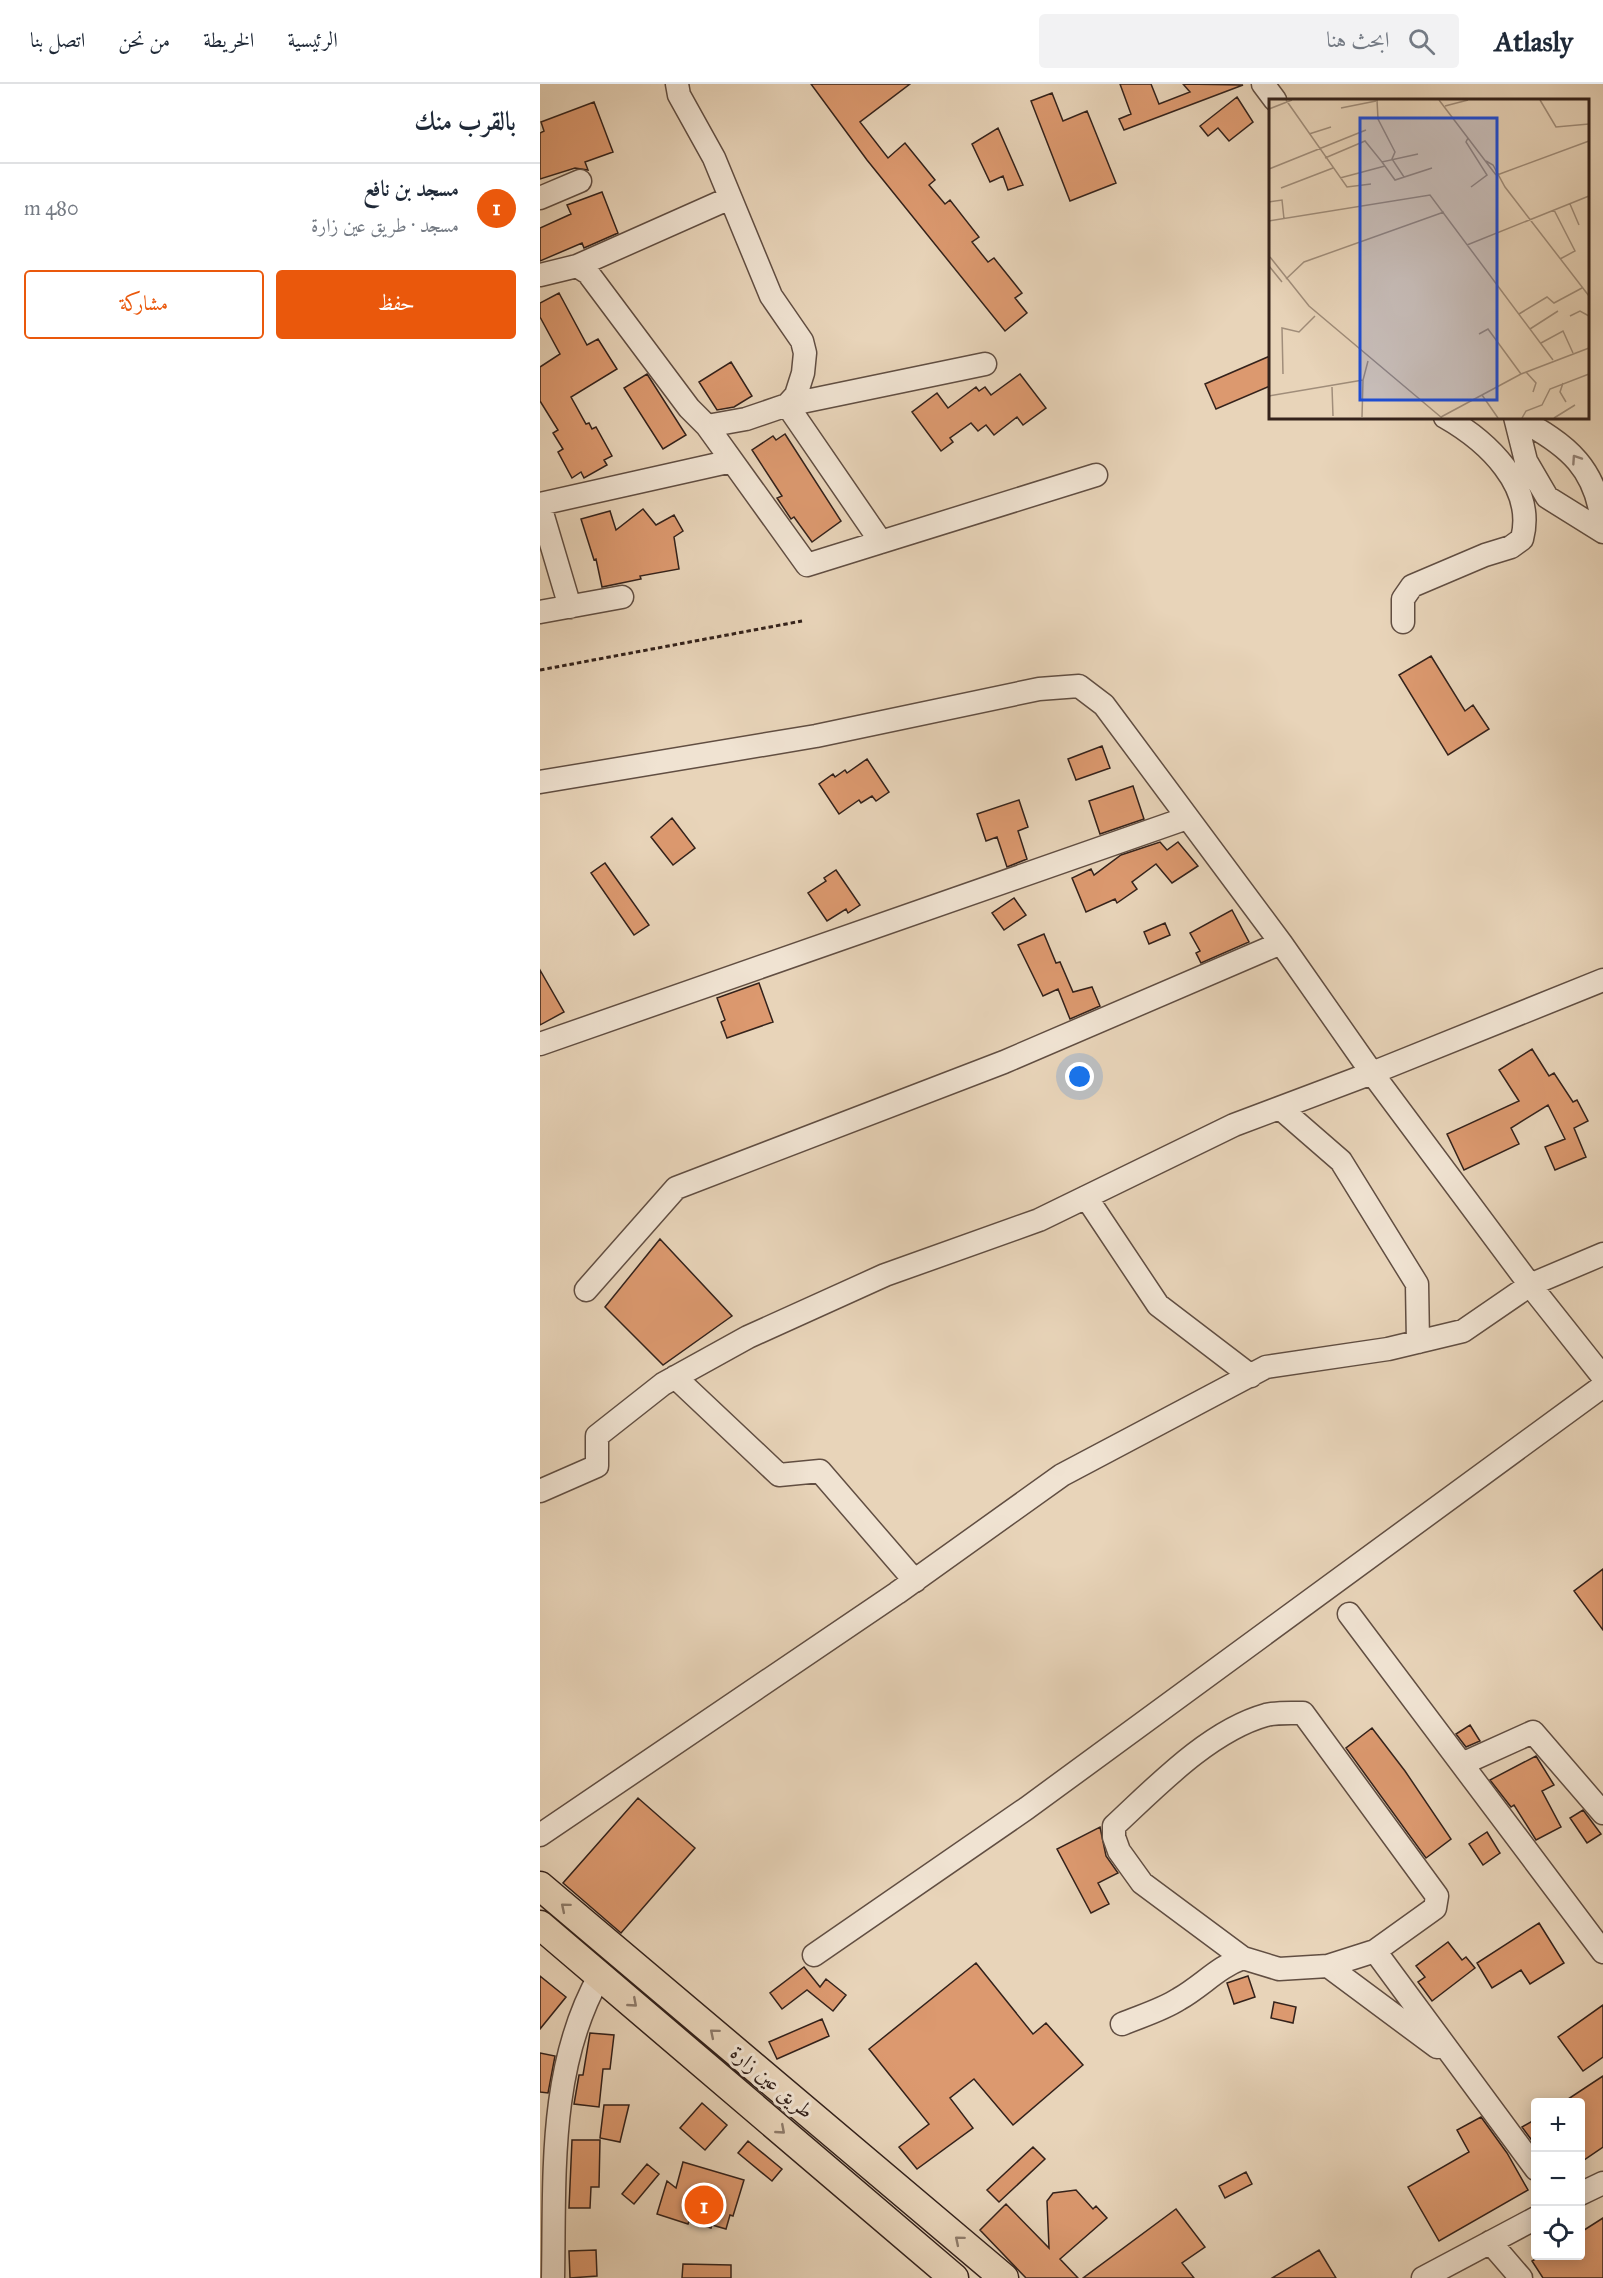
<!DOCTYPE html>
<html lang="ar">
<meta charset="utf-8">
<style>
body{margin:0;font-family:"IM FELL Great Primer",Amiri,serif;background:#f2f2f3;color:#1f2937;direction:rtl}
.controls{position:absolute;right:18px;bottom:18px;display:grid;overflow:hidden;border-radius:6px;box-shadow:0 3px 15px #0003}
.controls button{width:54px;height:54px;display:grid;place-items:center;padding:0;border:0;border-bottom:2px solid #e0e1e3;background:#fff;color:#1f2937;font:30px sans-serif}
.you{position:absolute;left:540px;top:993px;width:21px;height:21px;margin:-15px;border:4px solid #fff;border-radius:50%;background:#1a73e8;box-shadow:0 0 0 9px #1a73e833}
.badge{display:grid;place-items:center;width:39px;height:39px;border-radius:50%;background:#ea580c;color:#fff;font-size:20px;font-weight:700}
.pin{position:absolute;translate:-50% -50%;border:3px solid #fff;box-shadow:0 2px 6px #0006}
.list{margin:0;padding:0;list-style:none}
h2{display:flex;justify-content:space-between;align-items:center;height:78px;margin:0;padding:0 24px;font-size:26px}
h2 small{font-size:20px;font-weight:400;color:#747a83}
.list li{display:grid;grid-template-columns:39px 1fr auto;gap:18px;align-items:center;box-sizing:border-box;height:90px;padding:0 24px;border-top:2px solid #e0e1e3}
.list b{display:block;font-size:22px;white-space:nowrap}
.list p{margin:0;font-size:20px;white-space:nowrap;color:#747a83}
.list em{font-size:20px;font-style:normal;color:#747a83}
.actions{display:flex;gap:12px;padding:18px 24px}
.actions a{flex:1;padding:14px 0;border:2px solid #ea580c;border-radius:6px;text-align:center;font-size:21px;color:#ea580c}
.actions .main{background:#ea580c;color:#fff}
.icon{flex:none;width:33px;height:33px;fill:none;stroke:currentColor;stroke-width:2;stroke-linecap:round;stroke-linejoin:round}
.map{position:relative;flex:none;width:1063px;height:2194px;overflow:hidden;direction:ltr}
header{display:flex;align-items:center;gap:36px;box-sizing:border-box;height:84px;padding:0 30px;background:#fff;border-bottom:2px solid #e0e1e3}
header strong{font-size:28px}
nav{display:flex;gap:33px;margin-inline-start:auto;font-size:21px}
.search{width:420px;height:54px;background:#f2f2f3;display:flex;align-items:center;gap:15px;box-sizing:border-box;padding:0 21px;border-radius:6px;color:#747a83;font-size:22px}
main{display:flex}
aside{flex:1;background:#fff}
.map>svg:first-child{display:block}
.building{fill:#dc996f;stroke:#34221b;stroke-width:1.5}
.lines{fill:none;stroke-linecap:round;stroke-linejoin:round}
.minor-casing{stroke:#614e42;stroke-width:25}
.major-casing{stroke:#34221b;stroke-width:31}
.path{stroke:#34221b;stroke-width:3;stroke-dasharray:4.5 3;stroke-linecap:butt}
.minor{stroke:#f0e3d2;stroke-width:22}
.major{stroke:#e8d4b9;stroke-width:28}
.oneway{stroke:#928276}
.oneway2{stroke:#8e7b6a}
.labels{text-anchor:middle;stroke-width:6;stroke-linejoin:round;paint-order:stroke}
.street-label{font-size:21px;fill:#34221b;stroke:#f0e3d2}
.inset-road{fill:none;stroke:#a08d7a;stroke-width:1.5}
.view{fill:#1d4ed8;fill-opacity:0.15;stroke:#1d4ed8;stroke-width:3}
.inset-edge{fill:none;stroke:#34221b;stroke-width:3}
</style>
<header>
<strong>Atlasly</strong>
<div class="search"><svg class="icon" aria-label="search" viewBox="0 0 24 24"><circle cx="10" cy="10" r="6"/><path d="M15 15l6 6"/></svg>ابحث هنا</div>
<nav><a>الرئيسية</a><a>الخريطة</a><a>من نحن</a><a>اتصل بنا</a></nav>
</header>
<main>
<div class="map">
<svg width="1063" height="2194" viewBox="0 0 1063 2194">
<rect width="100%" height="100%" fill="#e8d4b9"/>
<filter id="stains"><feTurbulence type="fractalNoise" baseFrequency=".00333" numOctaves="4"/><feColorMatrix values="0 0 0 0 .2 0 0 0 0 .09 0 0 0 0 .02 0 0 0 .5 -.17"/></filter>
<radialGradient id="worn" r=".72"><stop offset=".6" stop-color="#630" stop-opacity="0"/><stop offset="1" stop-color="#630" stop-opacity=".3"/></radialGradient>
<!-- building -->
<path class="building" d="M 271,0 L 370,0 L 320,38 L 348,74 L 365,59 L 395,96 L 389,101 L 405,120 L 410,116 L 439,153 L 432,158 L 448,178 L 454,174 L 482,209 L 475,214 L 487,229 L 465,247 L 327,76 Z
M 580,0 L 611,0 L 619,20 L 650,8 L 643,0 L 703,1 L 584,46 L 579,35 L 591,30 Z
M 512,9 L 523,37 L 547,27 L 576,99 L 530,117 L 491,17 Z
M 697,13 L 713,38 L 689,57 L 678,44 L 668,52 L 660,42 Z
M 54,18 L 73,68 L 45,78 L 48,86 L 35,84 L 0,95 L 0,49 L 4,47 L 1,38 Z
M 458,44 L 483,101 L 468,106 L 463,92 L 450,98 L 432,60 Z
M 62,108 L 78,149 L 44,164 L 42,159 L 0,177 L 0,144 L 31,130 L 27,121 Z
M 19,209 L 47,261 L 58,255 L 77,285 L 31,313 L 46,340 L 49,339 L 52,345 L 56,343 L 72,372 L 64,376 L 67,381 L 44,394 L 41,388 L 32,394 L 18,368 L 23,365 L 13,349 L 18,346 L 0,317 L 0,283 L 20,270 L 0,233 L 0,219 Z
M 730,272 L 730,302 L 676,325 L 665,300 Z
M 191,278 L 212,312 L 194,323 L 177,326 L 159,298 Z
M 107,290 L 146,351 L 123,365 L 84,304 Z
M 480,290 L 506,324 L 483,341 L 477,333 L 454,351 L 446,341 L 438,347 L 431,339 L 410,354 L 413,358 L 401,367 L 372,328 L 397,309 L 408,324 L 436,303 L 439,307 L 445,303 L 451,311 Z
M 245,350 L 301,437 L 272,458 L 254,433 L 251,435 L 237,414 L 242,412 L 212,366 L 233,352 L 236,356 Z
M 103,425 L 116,441 L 134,431 L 143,447 L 134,453 L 139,485 L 100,492 L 101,495 L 62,503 L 56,475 L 54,476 L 41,435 L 70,427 L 76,446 Z
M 891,572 L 925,627 L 933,621 L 949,645 L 908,671 L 859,591 Z
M 562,662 L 570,684 L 536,696 L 528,675 Z
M 327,675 L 349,708 L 336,717 L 332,712 L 321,719 L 319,716 L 299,730 L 279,700 L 293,690 L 295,693 L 305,686 L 307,689 Z
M 593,702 L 604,735 L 560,750 L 549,717 Z
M 479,716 L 488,743 L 478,747 L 487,775 L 467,783 L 457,753 L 446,757 L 437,730 Z
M 132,734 L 155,764 L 133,781 L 111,753 Z
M 620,758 L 627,766 L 638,758 L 658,782 L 632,799 L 616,780 L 592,798 L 597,805 L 577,819 L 575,815 L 546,828 L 532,794 L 551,785 L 554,791 L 581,771 Z
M 65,779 L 109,841 L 94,851 L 51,789 Z
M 296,786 L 320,821 L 308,829 L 306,825 L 287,837 L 268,809 L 286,797 L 284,794 Z
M 474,814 L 486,831 L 464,846 L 452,829 Z
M 692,826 L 709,858 L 661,879 L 656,869 L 660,867 L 650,849 Z
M 625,839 L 630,851 L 609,860 L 604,848 Z
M 504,850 L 516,879 L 520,878 L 533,908 L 552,903 L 560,922 L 530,935 L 518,905 L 503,912 L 478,861 Z
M 0,886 L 24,928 L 0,941 Z
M 219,899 L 233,938 L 187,954 L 181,938 L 185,936 L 177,914 Z
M 992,965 L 1009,992 L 1014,989 L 1033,1018 L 1037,1016 L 1048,1037 L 1034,1044 L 1046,1073 L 1015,1086 L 1005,1063 L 1025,1055 L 1008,1021 L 971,1044 L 979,1060 L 924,1086 L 907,1050 L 979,1017 L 959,986 Z
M 120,1155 L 192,1232 L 123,1281 L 65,1223 Z
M 1063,1485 L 1063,1546 L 1034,1507 Z
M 930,1641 L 940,1657 L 926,1663 L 916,1650 Z
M 832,1644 L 865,1687 L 911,1755 L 886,1774 L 806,1664 Z
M 996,1672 L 1014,1701 L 1002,1707 L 1021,1743 L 996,1756 L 974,1721 L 971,1723 L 950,1696 Z
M 98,1714 L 155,1764 L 81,1849 L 23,1799 Z
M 1043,1726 L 1061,1750 L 1047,1759 L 1030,1734 Z
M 560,1743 L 566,1772 L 578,1789 L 558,1799 L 569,1820 L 551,1829 L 517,1765 Z
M 947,1748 L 960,1769 L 943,1781 L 929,1760 Z
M 999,1839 L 1024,1879 L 990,1900 L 981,1886 L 952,1904 L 937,1879 Z
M 908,1858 L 922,1876 L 926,1873 L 935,1884 L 892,1917 L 878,1898 L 885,1893 L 876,1882 Z
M 436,1879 L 493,1950 L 506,1939 L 543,1981 L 473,2041 L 434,1995 L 410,2014 L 433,2044 L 377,2085 L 359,2063 L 389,2040 L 329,1965 Z
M 264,1883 L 280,1903 L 286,1895 L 306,1911 L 293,1927 L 267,1906 L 242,1925 L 230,1909 Z
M 0,1892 L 26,1913 L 0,1945 Z
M 708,1892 L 715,1913 L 694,1920 L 687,1899 Z
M 734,1918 L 756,1923 L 753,1939 L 731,1934 Z
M 1063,1921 L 1063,1973 L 1043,1987 L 1018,1953 Z
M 282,1935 L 289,1952 L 237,1975 L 229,1958 Z
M 50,1949 L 74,1951 L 70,1985 L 63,1985 L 59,2023 L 34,2020 L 39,1991 L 43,1991 Z
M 0,1969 L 15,1972 L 8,2009 L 0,2008 Z
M 1063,1992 L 1063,2063 L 1041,2078 L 1041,2019 L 1022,2019 Z
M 162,2019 L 187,2041 L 165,2066 L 140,2044 Z
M 64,2021 L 89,2021 L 80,2058 L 60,2054 Z
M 941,2033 L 967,2069 L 988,2106 L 899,2157 L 868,2103 L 929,2068 L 917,2046 Z
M 996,2035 L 996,2062 L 982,2043 Z
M 32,2056 L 60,2056 L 59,2103 L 51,2103 L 50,2124 L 29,2124 Z
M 208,2057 L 242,2085 L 232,2097 L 198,2069 Z
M 493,2063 L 505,2075 L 459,2118 L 447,2106 Z
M 143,2078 L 204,2096 L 193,2132 L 190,2131 L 186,2145 L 172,2141 L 171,2144 L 149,2137 L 148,2140 L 117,2130 L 127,2097 L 136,2104 Z
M 107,2080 L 119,2090 L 94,2120 L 82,2110 Z
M 706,2088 L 712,2100 L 685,2114 L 679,2102 Z
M 536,2106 L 553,2125 L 556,2122 L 567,2134 L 520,2175 L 538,2194 L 486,2194 L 440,2146 L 466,2120 L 509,2164 L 507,2117 L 513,2109 Z
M 636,2125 L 665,2163 L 642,2179 L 654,2194 L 543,2194 Z
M 1063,2134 L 1063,2194 L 1003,2194 L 992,2177 L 1001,2172 L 1041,2172 L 1041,2148 Z
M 56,2166 L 57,2192 L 30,2194 L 29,2167 Z
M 779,2166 L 796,2194 L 732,2194 Z
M 143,2180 L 191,2181 L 191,2194 L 142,2194 Z"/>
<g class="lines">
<defs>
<path id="minor" d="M 137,0 L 139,11 L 174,74 L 231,212 L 262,257 L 265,269 L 263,289 L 256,311 L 247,321
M 723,0 L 735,16
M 0,114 L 40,97
M 37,182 L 48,189 L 149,324 L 167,342 L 206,335 L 247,321 L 445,280
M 0,191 L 37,182 L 190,114
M 247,321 L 341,458
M 975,333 C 1028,360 1059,385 1063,448
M 975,333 L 986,377 L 1007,413 L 1063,448
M 167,342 L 267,481 L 556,391
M 0,420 L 192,377
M 0,422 L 30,523
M 0,528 L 82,513
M 863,538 L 863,515 L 872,502 L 945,471 L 971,463 L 982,455 C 996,402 947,357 905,333
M 0,698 L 276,652 L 499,605 L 539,602 L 564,621 L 741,859 L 832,989 L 990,1201 L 1063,1293
M 0,960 L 647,734
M 740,1024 L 801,1077 L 877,1200 L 878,1258
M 546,1113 L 618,1221 L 711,1292
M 46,1206 L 136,1104 L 464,978 L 741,859
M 135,1293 L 239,1391 L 280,1387 L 375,1497
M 0,1407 L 57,1382 L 57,1352 L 123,1300 L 208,1253 L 345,1191 L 499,1136 L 694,1041 L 832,989 L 1063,896
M 809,1530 L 1063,1868
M 922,1680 L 993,1648 L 1063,1729
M 0,1751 L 357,1509 L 522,1391 L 726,1283 L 848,1265 L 923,1247 L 990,1201 L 1063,1170
M 835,1867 L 788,1882 L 739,1885 L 703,1874 L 602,1799 L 579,1767 L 574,1753 L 574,1742 C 616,1703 669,1647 726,1631 C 738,1628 751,1629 763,1629 L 897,1812 L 895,1824 L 835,1867 L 996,2085
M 274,1871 L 487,1724 L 1063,1302
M 788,1882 L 897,1963
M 582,1940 C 601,1932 622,1926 639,1915 C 662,1902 678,1883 703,1874
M 1040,2110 L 1063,2099
M 950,2158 L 981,2194
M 13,2194 C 15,2091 8,1983 60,1891
M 883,2194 L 996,2134"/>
<path id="major" d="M 0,1802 L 464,2194
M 0,1841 L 414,2194"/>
</defs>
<!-- minor casing -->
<use href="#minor" class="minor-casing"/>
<!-- major casing -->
<use href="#major" class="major-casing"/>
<!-- path -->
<path class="path" d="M 0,586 L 262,537"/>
<!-- minor -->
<use href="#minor" class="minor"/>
<!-- major -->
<use href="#major" class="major"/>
</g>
<!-- one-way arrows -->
<defs><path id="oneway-chevron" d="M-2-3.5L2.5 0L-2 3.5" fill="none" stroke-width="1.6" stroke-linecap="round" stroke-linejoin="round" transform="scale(1.5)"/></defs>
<use class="oneway" href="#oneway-chevron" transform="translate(1036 375) rotate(-124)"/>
<g class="oneway2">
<use href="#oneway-chevron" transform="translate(25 1823) rotate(-140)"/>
<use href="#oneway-chevron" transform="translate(93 1919) rotate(41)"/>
<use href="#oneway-chevron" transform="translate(174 1949) rotate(-140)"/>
<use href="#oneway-chevron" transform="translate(241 2046) rotate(41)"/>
<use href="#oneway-chevron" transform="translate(419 2156) rotate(-140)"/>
</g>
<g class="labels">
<!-- street labels -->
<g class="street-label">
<text transform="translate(232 1998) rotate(40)" y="7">طريق عين زارة</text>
</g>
</g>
<!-- overview -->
<g transform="translate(729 15)">
<rect width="320" height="320" fill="#e8d4b9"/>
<path class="inset-road" d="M 17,1 L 78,88 L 102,85M 108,1 L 109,20 L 126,53 L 123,60 L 135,78M 170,1 L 227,76M 271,1 L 287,28 L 320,25M 176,7 L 199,1M 72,9 L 107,2M 0,10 L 23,1M 40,35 L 62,28M 199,39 L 197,43 L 218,76 L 202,88M 56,59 L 96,42 L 113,63 L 149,55M 217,62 L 224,66 L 236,88 L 320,197M 113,63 L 126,81 L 163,69M 0,70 L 97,31M 228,76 L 320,42M 71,79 L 116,67M 12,89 L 64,69M 0,103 L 13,101 L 15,120M 301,105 L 310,126M 285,111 L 306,152 L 291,160M 0,122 L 161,96 L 284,261M 198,146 L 320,97M 1,158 L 40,207 L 173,319M 0,167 L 13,183M 17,180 L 35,163 L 175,113M 250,215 L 278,198 L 285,204 L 313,189M 301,217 L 311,212 L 320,217M 261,230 L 289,212M 210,235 L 219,230 L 252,275M 272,244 L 294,232 L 304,254M 257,273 L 267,284 L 264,293M 14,275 L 13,229 L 30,233 L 46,217M 294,284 L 291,293 L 297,303M 63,288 L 64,317M 213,296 L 229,319M 0,297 L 94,281M 93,318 L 94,281 L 99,262M 172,318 L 252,275 L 320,249M 253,319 L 257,312 L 273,306 L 281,290 L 320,275M 285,319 L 306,306"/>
<path class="view" d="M 91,19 L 228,19 L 228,301 L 91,301 Z"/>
<rect width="320" height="320" class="inset-edge"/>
</g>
<rect width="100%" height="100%" filter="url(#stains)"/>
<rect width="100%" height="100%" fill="url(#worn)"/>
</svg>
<div class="controls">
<button>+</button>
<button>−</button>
<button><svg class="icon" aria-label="locate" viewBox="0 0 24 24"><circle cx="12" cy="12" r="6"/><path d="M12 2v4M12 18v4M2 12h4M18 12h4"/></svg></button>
</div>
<div class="you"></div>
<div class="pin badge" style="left:164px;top:2121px">1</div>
</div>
<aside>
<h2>بالقرب منك<small></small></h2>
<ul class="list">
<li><span class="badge">1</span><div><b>مسجد بن نافع</b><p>مسجد · طريق عين زارة</p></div><em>480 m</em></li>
</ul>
<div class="actions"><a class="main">حفظ</a><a>مشاركة</a></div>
</aside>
</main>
